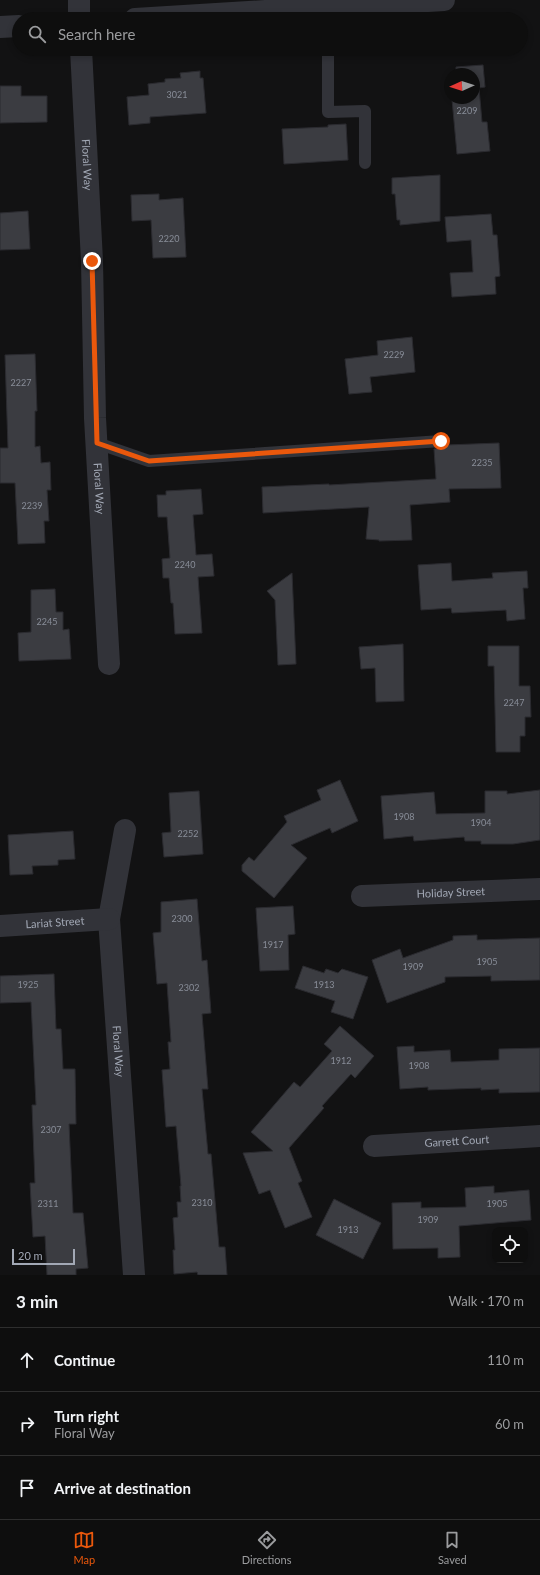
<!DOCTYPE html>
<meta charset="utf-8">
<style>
body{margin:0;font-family:Lato,sans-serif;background:#1c1c1c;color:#f1f3f6}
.controls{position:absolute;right:12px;bottom:12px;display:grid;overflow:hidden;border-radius:8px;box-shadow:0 2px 6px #0003}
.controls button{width:36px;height:36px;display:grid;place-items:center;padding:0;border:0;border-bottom:1px solid #2e2e2e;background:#0e0e0e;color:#f1f3f6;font:20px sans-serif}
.compass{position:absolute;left:444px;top:68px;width:36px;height:36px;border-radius:50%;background:#0e0e0e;box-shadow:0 2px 6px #0003;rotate:267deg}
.scale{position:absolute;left:12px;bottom:10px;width:63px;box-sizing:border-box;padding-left:4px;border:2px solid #a2a8b5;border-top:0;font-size:11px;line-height:14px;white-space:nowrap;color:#a2a8b5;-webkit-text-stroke:3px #0d0d0e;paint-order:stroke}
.stop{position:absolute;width:12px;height:12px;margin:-9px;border:3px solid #ea580c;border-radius:50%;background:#fff}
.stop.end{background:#ea580c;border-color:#fff;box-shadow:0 1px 4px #0008}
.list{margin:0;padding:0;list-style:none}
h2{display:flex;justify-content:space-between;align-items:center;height:52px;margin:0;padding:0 16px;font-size:17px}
h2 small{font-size:13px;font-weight:400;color:#9b9c9e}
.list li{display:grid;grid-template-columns:26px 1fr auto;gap:12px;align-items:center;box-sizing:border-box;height:64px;padding:0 16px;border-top:1px solid #2e2e2e}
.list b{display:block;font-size:15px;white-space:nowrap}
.list p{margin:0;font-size:13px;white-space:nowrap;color:#9b9c9e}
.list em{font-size:13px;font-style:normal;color:#9b9c9e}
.icon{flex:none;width:22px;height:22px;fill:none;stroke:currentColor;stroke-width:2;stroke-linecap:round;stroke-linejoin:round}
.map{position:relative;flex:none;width:540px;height:1275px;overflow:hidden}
.search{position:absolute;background:#0e0e0e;box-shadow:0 2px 6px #0003;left:12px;right:12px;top:12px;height:44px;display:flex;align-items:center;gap:10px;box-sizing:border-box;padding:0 14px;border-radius:22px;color:#9b9c9e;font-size:15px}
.sheet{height:244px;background:#0e0e0e}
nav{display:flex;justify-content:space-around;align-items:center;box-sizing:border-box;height:56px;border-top:1px solid #2e2e2e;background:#0e0e0e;font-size:11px;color:#9b9c9e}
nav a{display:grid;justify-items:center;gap:2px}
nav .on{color:#ea580c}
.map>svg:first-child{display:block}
.building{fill:#3b3c41;stroke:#2b2b30}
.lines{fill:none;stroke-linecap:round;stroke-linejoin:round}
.service{stroke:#323339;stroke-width:12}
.minor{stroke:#323339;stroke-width:22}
.route{stroke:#ea580c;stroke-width:5}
.labels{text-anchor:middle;stroke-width:4;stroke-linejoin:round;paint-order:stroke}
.number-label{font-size:9px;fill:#888d98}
.street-label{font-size:11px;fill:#a2a8b5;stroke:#0d0d0e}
</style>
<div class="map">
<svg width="540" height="1275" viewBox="0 0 540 1275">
<rect width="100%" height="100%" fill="#121213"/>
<!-- building -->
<path class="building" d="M 483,65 L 485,87 L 479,88 L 482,122 L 487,122 L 490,151 L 457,154 L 452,99 L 474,98 L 474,74 L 456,74 L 456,67 Z
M 200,71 L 200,78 L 203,78 L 206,113 L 150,117 L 150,123 L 129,125 L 127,97 L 149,95 L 148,84 L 165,82 L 165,79 L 181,78 L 180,73 Z
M 0,86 L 21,86 L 21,96 L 47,96 L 47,122 L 0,123 Z
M 346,124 L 348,160 L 284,164 L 282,129 L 328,127 L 328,125 Z
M 440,175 L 440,221 L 400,225 L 400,220 L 397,220 L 395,194 L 392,194 L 392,178 Z
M 159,194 L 159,200 L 183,198 L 186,257 L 153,258 L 151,220 L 132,221 L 131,195 Z
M 28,211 L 30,249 L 0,250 L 0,213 Z
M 491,214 L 493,235 L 497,235 L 500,276 L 495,277 L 496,294 L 452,297 L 450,273 L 473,272 L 471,240 L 447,242 L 445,217 Z
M 412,337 L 415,372 L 370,377 L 372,392 L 349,394 L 345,359 L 378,355 L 377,341 Z
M 35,354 L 37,411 L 35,411 L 35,447 L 40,446 L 41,463 L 50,462 L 51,490 L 47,490 L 49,521 L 44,521 L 45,543 L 18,544 L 15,483 L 0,483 L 0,448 L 8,448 L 5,355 Z
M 499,443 L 501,488 L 449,489 L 450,502 L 410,505 L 412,540 L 379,541 L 379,540 L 366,539 L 369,507 L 263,513 L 262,487 L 329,484 L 329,485 L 436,479 L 434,449 L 442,448 L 447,445 Z
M 201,489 L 203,514 L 193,515 L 196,555 L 212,554 L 214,576 L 198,577 L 202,633 L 175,634 L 173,603 L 171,603 L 169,578 L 163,578 L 162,559 L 170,558 L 167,517 L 158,517 L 157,495 L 166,495 L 166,491 Z
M 451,563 L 452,581 L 493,578 L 492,573 L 527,571 L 528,588 L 523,588 L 525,619 L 507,621 L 506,610 L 452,613 L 451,608 L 421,610 L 418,565 Z
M 292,573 L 296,664 L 278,665 L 275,600 L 267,591 Z
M 55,589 L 56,612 L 63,612 L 63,630 L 69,629 L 71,659 L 19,661 L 18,633 L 31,632 L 31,590 Z
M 403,644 L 404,701 L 376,702 L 375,668 L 361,669 L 359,647 Z
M 488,646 L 519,646 L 519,686 L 530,686 L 531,717 L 525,717 L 525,736 L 520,736 L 520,752 L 496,752 L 494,666 L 488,666 Z
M 340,780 L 358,821 L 332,833 L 330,828 L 291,845 L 307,858 L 274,898 L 242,871 L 242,865 L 249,857 L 254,861 L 287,822 L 284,816 L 321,800 L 317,790 Z
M 540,790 L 540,840 L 513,844 L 481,844 L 481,841 L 465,841 L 464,837 L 414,841 L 413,836 L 384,839 L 381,796 L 434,792 L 436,814 L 485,813 L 485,791 L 507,791 L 507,794 Z
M 199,791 L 203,854 L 164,857 L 162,833 L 171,832 L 169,793 Z
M 73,831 L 75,859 L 58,860 L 58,865 L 32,866 L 33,874 L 10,875 L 8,835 Z
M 197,899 L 202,961 L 207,960 L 211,1013 L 202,1014 L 208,1089 L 202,1089 L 208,1154 L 211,1154 L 219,1247 L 225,1247 L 227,1275 L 198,1275 L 197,1272 L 174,1274 L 173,1250 L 175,1250 L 173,1218 L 178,1217 L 177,1202 L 181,1202 L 180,1186 L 181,1186 L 176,1126 L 166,1127 L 162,1070 L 170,1069 L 168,1042 L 171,1042 L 167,983 L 157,984 L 153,933 L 161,932 L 161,902 Z
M 293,906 L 295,934 L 288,935 L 289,970 L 260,971 L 256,908 Z
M 477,935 L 477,940 L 540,938 L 540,980 L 491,981 L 491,976 L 445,977 L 445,982 L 387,1003 L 372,960 L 400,949 L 403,958 L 453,940 L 453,936 Z
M 303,966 L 324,973 L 326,969 L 338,973 L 342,969 L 368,977 L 353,1019 L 331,1012 L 335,1001 L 295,988 Z
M 54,974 L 56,1029 L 61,1029 L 63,1069 L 75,1069 L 76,1124 L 69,1124 L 73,1213 L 83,1213 L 88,1268 L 76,1269 L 76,1275 L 47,1275 L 45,1236 L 33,1237 L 30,1183 L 35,1183 L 32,1105 L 36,1105 L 31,1002 L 0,1003 L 0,976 Z
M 340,1026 L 374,1056 L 355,1078 L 351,1074 L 322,1106 L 324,1108 L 289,1148 L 302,1181 L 298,1183 L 312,1217 L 285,1228 L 270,1190 L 259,1194 L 243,1153 L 273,1151 L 251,1132 L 294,1082 L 300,1087 L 332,1051 L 324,1044 Z
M 414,1046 L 414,1052 L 450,1050 L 451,1062 L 499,1060 L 499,1049 L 540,1048 L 540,1092 L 499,1093 L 499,1089 L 481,1090 L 481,1088 L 428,1090 L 428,1087 L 400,1089 L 397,1047 Z
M 494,1186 L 494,1193 L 529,1190 L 531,1220 L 459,1226 L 460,1257 L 438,1258 L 438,1248 L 393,1249 L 392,1203 L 421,1202 L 421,1208 L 466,1207 L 465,1188 Z
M 334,1199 L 381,1223 L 363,1259 L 316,1235 Z"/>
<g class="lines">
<!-- service -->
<path class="service" d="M 328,49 L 328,112 L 365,111 L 365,163
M 97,443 L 149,461 L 441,441"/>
<!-- minor -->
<g class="minor">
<path d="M 79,0 L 79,19"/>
<path d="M 135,19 L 444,0"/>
<path d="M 0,27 L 19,26"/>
<path id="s1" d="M 81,49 L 92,261 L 95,418 L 109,664"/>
<path id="s2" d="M 125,830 L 109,919 L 134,1275"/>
<path id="s3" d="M 362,896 L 540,889"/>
<path id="s4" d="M 0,926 L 109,919"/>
<path id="s5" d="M 374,1146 L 540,1136"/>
</g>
</g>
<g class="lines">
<!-- route -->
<path class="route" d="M 92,261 L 97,443 L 149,461 L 441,441"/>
</g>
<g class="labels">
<!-- number labels -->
<g class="number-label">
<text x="177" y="98">3021</text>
<text x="467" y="114">2209</text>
<text x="169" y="242">2220</text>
<text x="394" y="358">2229</text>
<text x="21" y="386">2227</text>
<text x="482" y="466">2235</text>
<text x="32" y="509">2239</text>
<text x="185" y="568">2240</text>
<text x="47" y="625">2245</text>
<text x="514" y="706">2247</text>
<text x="404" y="820">1908</text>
<text x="481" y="826">1904</text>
<text x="188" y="837">2252</text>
<text x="182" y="922">2300</text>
<text x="273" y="948">1917</text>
<text x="487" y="965">1905</text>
<text x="413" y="970">1909</text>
<text x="28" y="988">1925</text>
<text x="324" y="988">1913</text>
<text x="189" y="991">2302</text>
<text x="341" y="1064">1912</text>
<text x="419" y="1069">1908</text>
<text x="51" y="1133">2307</text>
<text x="202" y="1206">2310</text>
<text x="48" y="1207">2311</text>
<text x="497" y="1207">1905</text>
<text x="428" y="1223">1909</text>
<text x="348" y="1233">1913</text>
</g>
<!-- street labels -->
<g class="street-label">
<text dy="4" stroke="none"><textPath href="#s1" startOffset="116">Floral Way</textPath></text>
<text dy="4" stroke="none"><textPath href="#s1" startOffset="440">Floral Way</textPath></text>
<text dy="4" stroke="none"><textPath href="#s3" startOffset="89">Holiday Street</textPath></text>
<text dy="4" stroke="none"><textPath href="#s4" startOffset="55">Lariat Street</textPath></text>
<text dy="4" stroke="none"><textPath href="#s2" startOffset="223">Floral Way</textPath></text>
<text dy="4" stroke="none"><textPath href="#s5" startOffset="83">Garrett Court</textPath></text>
</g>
</g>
</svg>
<div class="controls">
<button><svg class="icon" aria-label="locate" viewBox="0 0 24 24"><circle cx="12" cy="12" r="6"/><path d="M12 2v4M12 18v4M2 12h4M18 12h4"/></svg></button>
</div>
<svg class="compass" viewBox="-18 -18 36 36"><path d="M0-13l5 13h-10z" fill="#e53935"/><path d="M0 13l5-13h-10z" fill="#9b9c9e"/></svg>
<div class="scale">20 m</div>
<div class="stop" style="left:441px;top:441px"></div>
<div class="stop end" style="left:92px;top:261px"></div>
<div class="search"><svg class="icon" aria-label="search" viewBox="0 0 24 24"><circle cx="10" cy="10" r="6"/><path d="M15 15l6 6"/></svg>Search here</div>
</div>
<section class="sheet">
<h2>3 min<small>Walk · 170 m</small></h2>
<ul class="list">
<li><svg class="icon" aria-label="ahead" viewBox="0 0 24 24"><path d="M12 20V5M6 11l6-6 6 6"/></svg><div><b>Continue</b></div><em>110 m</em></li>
<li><svg class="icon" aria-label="right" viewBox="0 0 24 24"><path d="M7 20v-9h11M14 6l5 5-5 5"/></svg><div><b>Turn right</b><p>Floral Way</p></div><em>60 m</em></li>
<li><svg class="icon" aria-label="arrive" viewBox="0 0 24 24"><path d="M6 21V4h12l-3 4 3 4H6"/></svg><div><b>Arrive at destination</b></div></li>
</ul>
</section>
<nav>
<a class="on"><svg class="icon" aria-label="map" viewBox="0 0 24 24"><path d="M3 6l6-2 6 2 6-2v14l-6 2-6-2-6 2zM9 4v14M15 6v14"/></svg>Map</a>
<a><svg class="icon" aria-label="directions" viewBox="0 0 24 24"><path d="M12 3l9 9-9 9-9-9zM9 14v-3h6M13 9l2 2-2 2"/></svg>Directions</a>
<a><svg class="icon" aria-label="saved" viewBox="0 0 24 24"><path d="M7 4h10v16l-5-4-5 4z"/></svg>Saved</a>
</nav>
